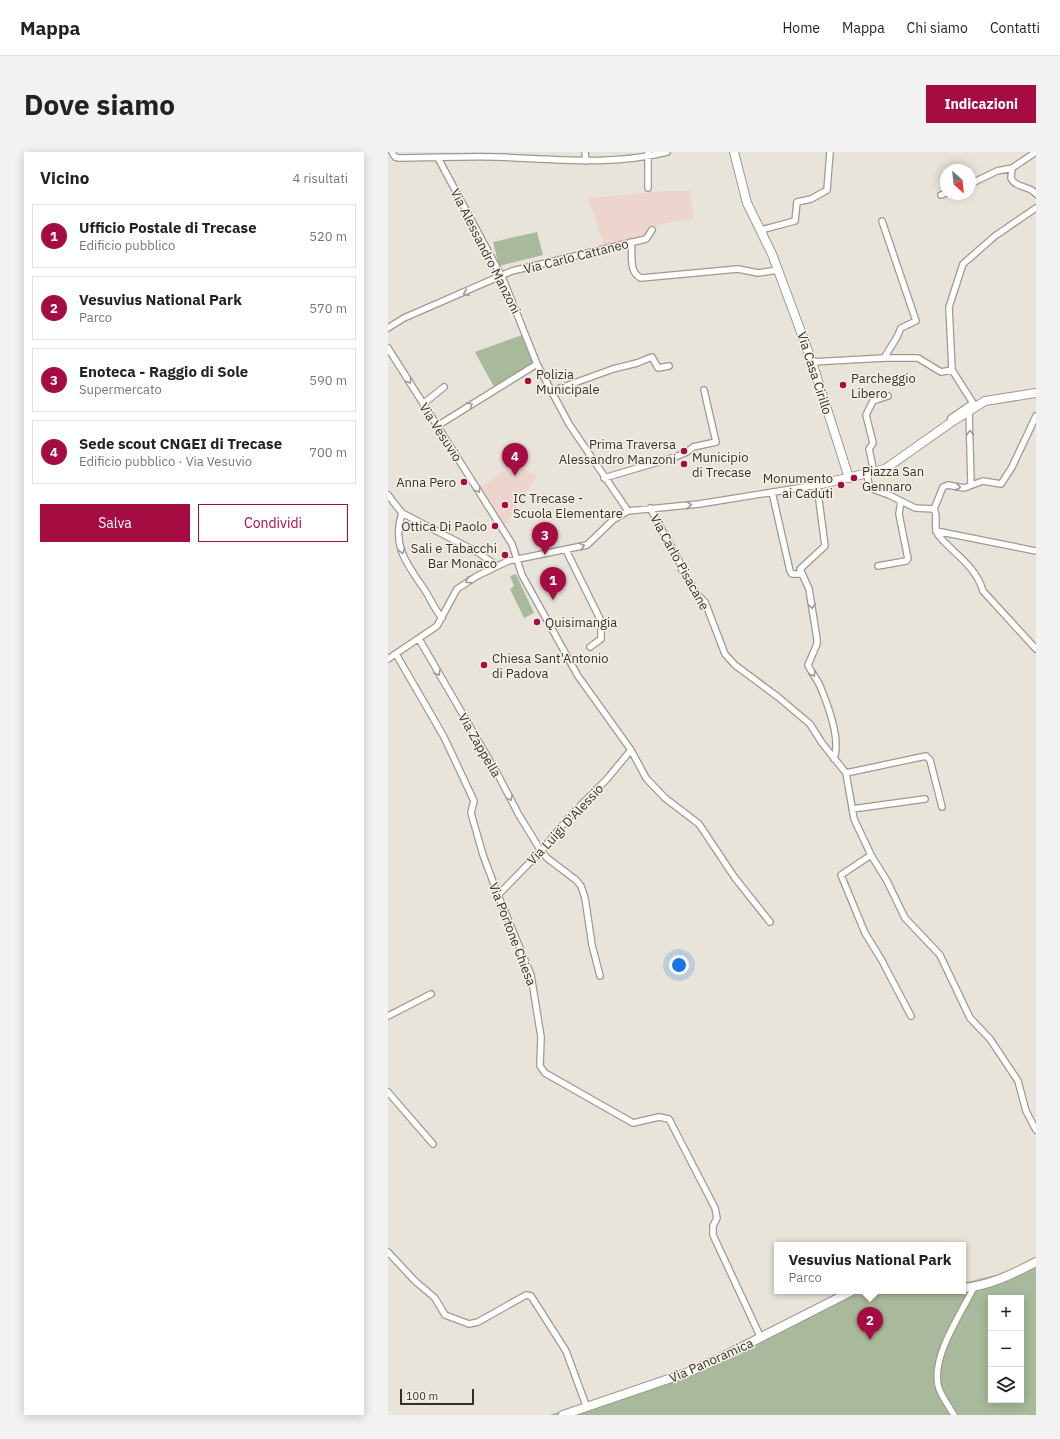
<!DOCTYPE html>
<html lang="it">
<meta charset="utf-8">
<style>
body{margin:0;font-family:"IBM Plex Sans",sans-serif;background:#f2f2f2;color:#222}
.controls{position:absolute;right:12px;bottom:12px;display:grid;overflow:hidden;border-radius:0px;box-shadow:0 2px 10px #0003}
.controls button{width:36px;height:36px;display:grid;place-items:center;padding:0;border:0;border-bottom:1px solid #e0e0e0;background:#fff;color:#222;font:20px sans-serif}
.compass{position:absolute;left:552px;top:12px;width:36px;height:36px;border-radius:50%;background:#fff;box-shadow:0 2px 10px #0003;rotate:153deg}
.scale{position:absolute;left:12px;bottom:10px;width:74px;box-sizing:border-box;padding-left:4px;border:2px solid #33312d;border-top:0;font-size:11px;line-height:14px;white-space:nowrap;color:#33312d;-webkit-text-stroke:3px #f6f1e6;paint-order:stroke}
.you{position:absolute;left:291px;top:813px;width:14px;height:14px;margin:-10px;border:3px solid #fff;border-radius:50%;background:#1a73e8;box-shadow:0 0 0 6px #1a73e833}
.badge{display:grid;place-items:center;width:26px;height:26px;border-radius:50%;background:#a50c41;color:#fff;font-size:13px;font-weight:700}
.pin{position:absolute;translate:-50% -33px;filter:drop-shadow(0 1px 2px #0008)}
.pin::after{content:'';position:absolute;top:21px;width:14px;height:12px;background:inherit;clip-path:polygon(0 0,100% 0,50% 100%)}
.popup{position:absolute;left:386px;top:1090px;width:192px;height:52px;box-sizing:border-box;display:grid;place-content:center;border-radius:0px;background:#fff;filter:drop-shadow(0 1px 3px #0005);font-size:13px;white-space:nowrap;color:#767676}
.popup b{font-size:15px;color:#222}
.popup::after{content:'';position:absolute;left:50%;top:100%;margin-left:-8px;border:8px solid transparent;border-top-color:#fff}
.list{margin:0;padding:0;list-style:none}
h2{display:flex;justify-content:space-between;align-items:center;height:52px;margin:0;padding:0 16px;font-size:17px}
h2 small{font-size:13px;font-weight:400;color:#767676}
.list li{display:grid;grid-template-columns:26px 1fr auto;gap:12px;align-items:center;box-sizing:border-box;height:64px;margin:0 8px 8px;padding:0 8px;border:1px solid #e0e0e0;border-radius:0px}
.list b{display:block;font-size:15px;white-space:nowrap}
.list p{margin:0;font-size:13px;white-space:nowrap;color:#767676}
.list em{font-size:13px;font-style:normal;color:#767676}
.actions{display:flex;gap:8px;padding:12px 16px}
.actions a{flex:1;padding:9px 0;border:1px solid #a50c41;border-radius:0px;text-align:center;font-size:14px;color:#a50c41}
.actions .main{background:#a50c41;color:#fff}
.icon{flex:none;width:22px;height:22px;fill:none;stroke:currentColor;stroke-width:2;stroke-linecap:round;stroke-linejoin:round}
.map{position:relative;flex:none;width:648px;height:1263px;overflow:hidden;border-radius:0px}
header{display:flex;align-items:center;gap:24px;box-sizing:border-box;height:56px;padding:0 20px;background:#fff;border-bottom:1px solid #e0e0e0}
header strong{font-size:19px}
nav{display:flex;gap:22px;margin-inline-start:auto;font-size:14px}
.intro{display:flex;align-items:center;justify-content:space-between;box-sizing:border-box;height:96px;padding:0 24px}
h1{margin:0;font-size:28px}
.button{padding:10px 18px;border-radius:0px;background:#a50c41;color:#fff;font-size:14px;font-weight:700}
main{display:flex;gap:24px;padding:0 24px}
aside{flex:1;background:#fff;border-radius:0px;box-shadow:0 2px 10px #0003}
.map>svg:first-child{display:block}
.education{fill:#edd4cc}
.green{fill:#a9ba9c;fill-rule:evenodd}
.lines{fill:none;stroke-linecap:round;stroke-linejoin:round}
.street-casing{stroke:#9e998f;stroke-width:8}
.secondary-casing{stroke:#9e998f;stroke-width:10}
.street{stroke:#fff;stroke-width:5.5}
.secondary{stroke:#fff;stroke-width:8}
.oneway{stroke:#999896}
.poi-dot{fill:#a50c41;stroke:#f6f1e6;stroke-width:1.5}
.labels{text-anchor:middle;stroke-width:3;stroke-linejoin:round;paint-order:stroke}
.street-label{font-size:13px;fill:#33312d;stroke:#f6f1e6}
.poi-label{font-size:13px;fill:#33312d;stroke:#f6f1e6;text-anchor:start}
</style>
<header>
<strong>Mappa</strong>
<nav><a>Home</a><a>Mappa</a><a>Chi siamo</a><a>Contatti</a></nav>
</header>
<div class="intro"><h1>Dove siamo</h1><a class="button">Indicazioni</a></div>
<main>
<aside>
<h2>Vicino<small>4 risultati</small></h2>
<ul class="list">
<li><span class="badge">1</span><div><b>Ufficio Postale di Trecase</b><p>Edificio pubblico</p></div><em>520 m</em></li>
<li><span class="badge">2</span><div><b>Vesuvius National Park</b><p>Parco</p></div><em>570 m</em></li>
<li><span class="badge">3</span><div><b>Enoteca - Raggio di Sole</b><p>Supermercato</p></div><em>590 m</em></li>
<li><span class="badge">4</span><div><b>Sede scout CNGEI di Trecase</b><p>Edificio pubblico · Via Vesuvio</p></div><em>700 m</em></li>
</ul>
<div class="actions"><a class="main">Salva</a><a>Condividi</a></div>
</aside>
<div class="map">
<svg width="648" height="1263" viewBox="0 0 648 1263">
<rect width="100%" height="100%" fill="#e9e4d9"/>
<!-- education -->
<path class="education" d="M 279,39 L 303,39 L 305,67 L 278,71 L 264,76 L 253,86 L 216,93 L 200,46 Z
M 128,312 L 149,324 L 116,374 L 92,335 Z"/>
<!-- green -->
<path class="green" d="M 149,80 L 155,103 L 111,114 L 105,90 Z
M 134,183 L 146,212 L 106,235 L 87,200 Z
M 128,422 L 146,461 L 136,466 L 122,437 L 126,434 L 122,424 Z
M 648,1107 L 648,1263 L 161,1263 L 316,1211 L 453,1139 L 575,1139 L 575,1131 L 611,1122 ZM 603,1146 L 633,1146 L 633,1248 L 603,1248 Z"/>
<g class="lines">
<defs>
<path id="street" d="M 4,0 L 7,5 L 11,6 C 43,6 76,4 109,5 C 165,7 223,14 279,0
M 197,0 L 198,9
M 648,0 L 624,16 L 623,26 C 628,37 642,33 648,42
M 50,6 L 115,127 L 149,212 L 181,272 L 240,359
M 582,32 L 609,19 L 624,16
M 260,36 L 260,0
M 553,43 L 558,41
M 494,69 L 528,169 L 513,176 L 509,185 L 496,206
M 373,78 L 407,69 L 409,50 L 423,47 L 439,38 L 442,0
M 243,90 C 245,102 240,120 253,126 L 350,117 L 370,121 L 390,118
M 0,176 L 16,166 L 124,119 L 258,87 L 264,78
M 0,196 L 124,392 L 134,423 L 190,524 L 243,598 L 258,626 L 277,646 L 311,672 L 347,726 L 382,770
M 424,210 L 496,206 L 530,206 L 553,220 L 564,218
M 164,239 L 225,217 L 249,211 L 264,205 L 270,216 L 281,214
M 35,252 L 56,235
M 581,258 L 583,332
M 563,266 L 585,251 L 564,218 L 561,155 L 575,112 L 607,84 L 648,56
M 49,274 L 149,212
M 486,320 L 481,297 L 485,291 L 478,263 L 485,249 L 500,244
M 479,322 L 481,333 L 487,338 L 501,343 L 527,356 L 546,357
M 216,326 L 287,305 L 299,300 L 305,295 L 328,290 L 316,238
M 384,340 L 402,419 L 404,422 L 413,422
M 0,343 L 14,361 L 91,401 L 109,414
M 262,356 L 291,409 L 294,418 L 309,442 L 317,450 L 337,502 L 347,513 L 390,545 L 422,572 L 434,591 L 458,621 L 466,667 L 483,703 L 499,729 L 517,766 L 552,803 L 582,866 L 602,887 L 630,929 L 638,959 L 648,978
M 546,357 C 551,365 544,375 551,384 C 566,402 588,414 595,439 L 648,497
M 546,357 L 555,335 L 560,333 L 576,336 L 595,329 L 613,332 L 624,315 L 648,264
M 14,361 C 3,395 20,413 38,440 C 43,448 47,458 54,466
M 548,379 L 648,399
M 178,398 L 213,469 L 213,487 L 202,495
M 490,414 L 518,409 L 520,407 L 511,362 L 513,349
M 31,487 L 110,623 L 131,663 L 153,699 L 159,706 L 188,728 L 193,734 L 197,746 L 204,793 L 212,824
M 8,502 L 56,585 L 86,649 L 83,661 L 95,703 L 110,743 L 143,823 L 153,885 L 152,914 L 157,921 L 245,971 L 271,965 L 281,967 L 327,1056 L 329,1066 L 325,1074 L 325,1083 L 373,1186
M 0,507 L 49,474 L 69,437 L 89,424 L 120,409 L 199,393 L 225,368 L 240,359 L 311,352 L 429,333 L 437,394 L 412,417 L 421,437 L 429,487 L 429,492 L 420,513 C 423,520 429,527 432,534 C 440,553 453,588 446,607
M 458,621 L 538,604 L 542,608 L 554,655
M 464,657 L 537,647
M 483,703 L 453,723 L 477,781 L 493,807 L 523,864
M 110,743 L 153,699 L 182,664 L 219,627 L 243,598
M 0,864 L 43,842
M 0,940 L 45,992
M 0,1100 L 27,1129 L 47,1146 L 57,1163 L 81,1172 L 90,1170 L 138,1143 L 143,1144 L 178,1199 L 199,1256
M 566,1263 C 561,1254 552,1243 550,1233 C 544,1203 573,1162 586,1135"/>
<path id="secondary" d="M 346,0 L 359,51 L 384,102 L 406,161 L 424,210 L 461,326
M 429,333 L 497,317 L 565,269 L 597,249 L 648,241
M 575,1136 C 601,1134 625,1122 648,1110
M 175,1263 L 298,1221 L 332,1206 L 464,1139"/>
</defs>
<!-- street casing -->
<use href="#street" class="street-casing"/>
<!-- secondary casing -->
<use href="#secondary" class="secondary-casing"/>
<!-- street -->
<use href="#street" class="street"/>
<!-- secondary -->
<use href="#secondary" class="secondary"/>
</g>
<!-- one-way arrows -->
<defs><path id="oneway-chevron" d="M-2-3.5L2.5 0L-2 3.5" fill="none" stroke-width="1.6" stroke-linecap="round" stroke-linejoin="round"/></defs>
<g class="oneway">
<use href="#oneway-chevron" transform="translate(78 141) rotate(157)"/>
<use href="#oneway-chevron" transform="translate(21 229) rotate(58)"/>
<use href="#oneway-chevron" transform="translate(82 253) rotate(-32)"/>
<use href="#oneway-chevron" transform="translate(582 281) rotate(-89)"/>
<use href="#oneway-chevron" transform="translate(570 335) rotate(7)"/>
<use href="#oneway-chevron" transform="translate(90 338) rotate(58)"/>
<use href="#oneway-chevron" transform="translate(301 353) rotate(-5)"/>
<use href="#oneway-chevron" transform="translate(194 394) rotate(-19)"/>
<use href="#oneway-chevron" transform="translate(14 399) rotate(73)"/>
<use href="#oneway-chevron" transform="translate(80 429) rotate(148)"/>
<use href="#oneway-chevron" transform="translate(424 454) rotate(80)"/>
<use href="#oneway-chevron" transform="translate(50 521) rotate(58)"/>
<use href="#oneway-chevron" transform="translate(425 522) rotate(58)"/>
<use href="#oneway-chevron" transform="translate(122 646) rotate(62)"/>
</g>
<!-- markers -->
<g class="poi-dot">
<circle cx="140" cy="229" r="4"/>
<circle cx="455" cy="233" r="4"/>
<circle cx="296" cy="299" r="4"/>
<circle cx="296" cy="312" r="4"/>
<circle cx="466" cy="326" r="4"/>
<circle cx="76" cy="330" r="4"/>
<circle cx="453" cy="333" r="4"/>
<circle cx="117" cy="353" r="4"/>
<circle cx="107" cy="374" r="4"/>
<circle cx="117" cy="403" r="4"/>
<circle cx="149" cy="470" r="4"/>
<circle cx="96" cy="513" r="4"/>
</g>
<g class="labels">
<!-- street labels -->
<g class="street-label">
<text transform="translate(98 99) rotate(63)" y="5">Via Alessandro Manzoni</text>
<text transform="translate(188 104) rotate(-14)" y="5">Via Carlo Cattaneo</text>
<text transform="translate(427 221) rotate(72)" y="5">Via Casa Cirillo</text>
<text transform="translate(53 280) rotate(57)" y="5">Via Vesuvio</text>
<text transform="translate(292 410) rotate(61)" y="5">Via Carlo Pisacane</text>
<text transform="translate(92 593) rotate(60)" y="5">Via Zappella</text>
<text transform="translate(177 672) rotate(-47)" y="5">Via Luigi D'Alessio</text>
<text transform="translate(125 782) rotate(69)" y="5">Via Portone Chiesa</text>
<text transform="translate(323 1208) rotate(-24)" y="5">Via Panoramica</text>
</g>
<!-- poi labels -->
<g class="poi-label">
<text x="148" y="227">Polizia<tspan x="148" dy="15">Municipale</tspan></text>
<text x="463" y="231">Parcheggio<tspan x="463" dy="15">Libero</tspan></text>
<text x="288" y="297" text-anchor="end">Prima Traversa<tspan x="288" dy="15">Alessandro Manzoni</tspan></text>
<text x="304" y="310">Municipio<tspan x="304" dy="15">di Trecase</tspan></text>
<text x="474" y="324">Piazza San<tspan x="474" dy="15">Gennaro</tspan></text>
<text x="445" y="331" text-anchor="end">Monumento<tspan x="445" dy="15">ai Caduti</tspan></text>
<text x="68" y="335" text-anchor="end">Anna Pero</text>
<text x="125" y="351">IC Trecase -<tspan x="125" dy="15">Scuola Elementare</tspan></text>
<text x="99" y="379" text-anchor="end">Ottica Di Paolo</text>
<text x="109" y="401" text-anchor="end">Sali e Tabacchi<tspan x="109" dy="15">Bar Monaco</tspan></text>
<text x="157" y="475">Quisimangia</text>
<text x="104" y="511">Chiesa Sant'Antonio<tspan x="104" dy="15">di Padova</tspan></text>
</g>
</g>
</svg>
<div class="controls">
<button>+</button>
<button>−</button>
<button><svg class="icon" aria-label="layers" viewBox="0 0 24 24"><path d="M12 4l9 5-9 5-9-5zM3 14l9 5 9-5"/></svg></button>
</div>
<svg class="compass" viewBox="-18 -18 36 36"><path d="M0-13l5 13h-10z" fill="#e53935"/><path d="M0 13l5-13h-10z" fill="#767676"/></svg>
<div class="scale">100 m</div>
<div class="you"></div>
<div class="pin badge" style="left:165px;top:448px">1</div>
<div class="pin badge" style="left:482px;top:1188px">2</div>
<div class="popup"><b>Vesuvius National Park</b>Parco</div>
<div class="pin badge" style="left:157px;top:403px">3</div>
<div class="pin badge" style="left:127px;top:324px">4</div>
</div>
</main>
